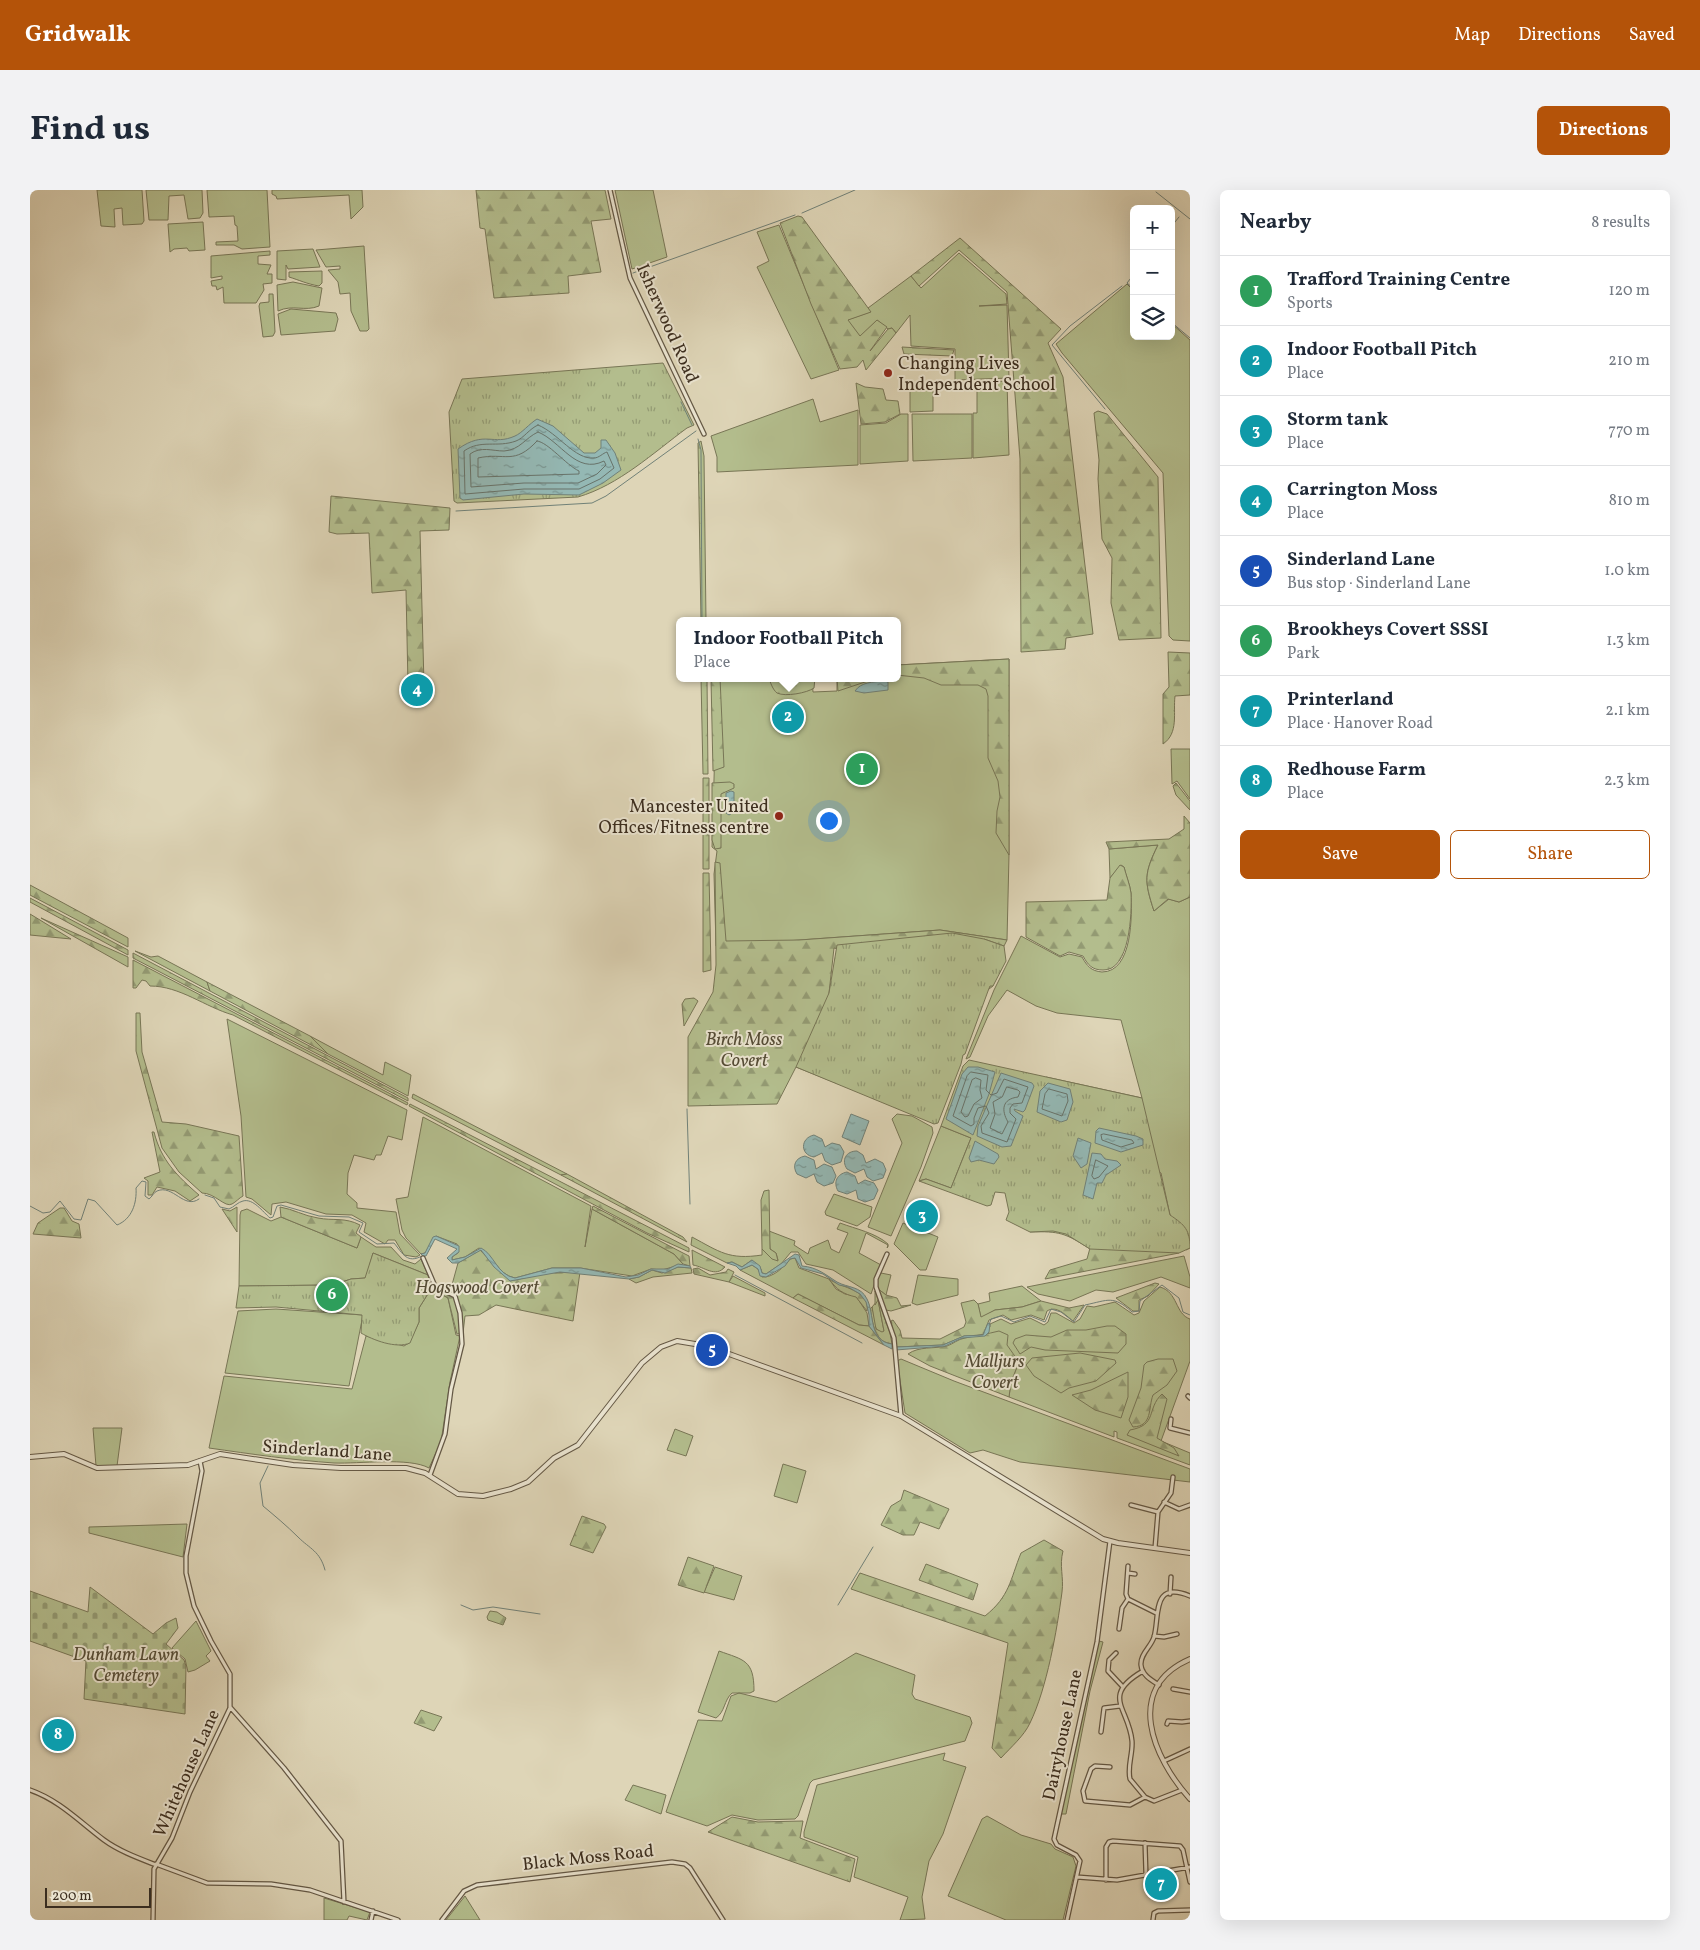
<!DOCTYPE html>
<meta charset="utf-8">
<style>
body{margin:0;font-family:Vollkorn,serif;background:#f2f2f3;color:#1f2937}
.controls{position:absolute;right:15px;top:15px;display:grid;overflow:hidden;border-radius:8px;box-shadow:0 5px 20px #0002}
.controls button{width:45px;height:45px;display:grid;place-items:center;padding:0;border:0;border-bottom:1px solid #e0e1e3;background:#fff;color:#1f2937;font:25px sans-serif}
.scale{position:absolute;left:15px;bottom:12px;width:106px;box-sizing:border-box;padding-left:5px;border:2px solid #3c2e1f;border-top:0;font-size:14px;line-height:18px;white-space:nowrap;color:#3c2e1f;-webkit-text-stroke:4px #eae4d0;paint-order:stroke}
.you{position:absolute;left:798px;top:630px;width:18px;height:18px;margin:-12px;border:4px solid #fff;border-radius:50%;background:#1a73e8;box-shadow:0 0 0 8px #1a73e833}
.badge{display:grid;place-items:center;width:32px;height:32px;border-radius:50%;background:#b45309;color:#fff;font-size:16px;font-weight:700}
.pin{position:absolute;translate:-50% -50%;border:2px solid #fff;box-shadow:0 1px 5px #0006}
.popup{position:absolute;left:646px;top:427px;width:225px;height:65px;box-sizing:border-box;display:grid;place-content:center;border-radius:8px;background:#fff;filter:drop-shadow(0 1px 4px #0005);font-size:16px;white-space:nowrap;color:#747a83}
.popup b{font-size:19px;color:#1f2937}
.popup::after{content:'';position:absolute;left:50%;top:100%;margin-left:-10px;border:10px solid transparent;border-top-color:#fff}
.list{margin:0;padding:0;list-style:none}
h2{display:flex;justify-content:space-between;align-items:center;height:65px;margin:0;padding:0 20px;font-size:21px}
h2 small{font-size:16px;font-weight:400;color:#747a83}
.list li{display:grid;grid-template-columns:32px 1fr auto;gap:15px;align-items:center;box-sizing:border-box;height:70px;padding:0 20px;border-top:1px solid #e0e1e3}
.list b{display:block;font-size:19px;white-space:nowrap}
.list p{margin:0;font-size:16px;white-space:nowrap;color:#747a83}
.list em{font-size:16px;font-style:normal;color:#747a83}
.actions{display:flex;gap:10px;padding:15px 20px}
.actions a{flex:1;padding:11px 0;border:1px solid #b45309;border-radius:8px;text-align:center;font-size:18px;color:#b45309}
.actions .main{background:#b45309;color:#fff}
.icon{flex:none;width:28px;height:28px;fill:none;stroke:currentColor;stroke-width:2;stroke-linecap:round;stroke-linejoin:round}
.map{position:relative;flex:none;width:1160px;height:1730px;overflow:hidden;border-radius:8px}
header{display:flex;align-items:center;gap:30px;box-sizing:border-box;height:70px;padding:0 25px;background:#b45309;color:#fff}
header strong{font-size:24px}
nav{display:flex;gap:28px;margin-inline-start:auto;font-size:18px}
.intro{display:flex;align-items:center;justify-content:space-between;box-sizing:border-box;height:120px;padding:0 30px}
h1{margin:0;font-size:35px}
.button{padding:12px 22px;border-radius:8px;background:#b45309;color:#fff;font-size:18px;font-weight:700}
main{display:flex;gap:30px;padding:0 30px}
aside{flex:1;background:#fff;border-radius:8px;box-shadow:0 5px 20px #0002}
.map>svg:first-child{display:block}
.grass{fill:#b3bd8d;stroke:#787656}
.forest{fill:url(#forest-firs);stroke:#787656}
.cemetery{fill:url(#cemetery-stones);stroke:#787656}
.park{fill:url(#park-tufts);stroke:#787656}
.water{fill:url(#water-ripples);stroke:#718178}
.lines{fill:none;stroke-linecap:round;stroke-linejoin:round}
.shore{stroke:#68736a;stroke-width:1}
.stream{stroke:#718178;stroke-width:1}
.minor-casing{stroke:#645845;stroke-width:5.5}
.tertiary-casing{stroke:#645845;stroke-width:6}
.minor{stroke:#eae4d0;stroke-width:3}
.tertiary{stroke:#eae4d0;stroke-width:4}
.poi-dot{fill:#8f2418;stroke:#eae4d0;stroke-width:2}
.labels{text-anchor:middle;stroke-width:4;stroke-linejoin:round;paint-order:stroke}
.street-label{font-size:18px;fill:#3c2e1f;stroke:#eae4d0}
.poi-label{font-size:18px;fill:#3c2e1f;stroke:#eae4d0;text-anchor:start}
.park-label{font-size:18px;font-style:italic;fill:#544b35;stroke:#eae4d0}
</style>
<header>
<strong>Gridwalk</strong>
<nav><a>Map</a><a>Directions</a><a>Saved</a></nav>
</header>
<div class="intro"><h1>Find us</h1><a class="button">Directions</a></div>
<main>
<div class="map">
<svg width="1160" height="1730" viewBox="0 0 1160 1730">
<defs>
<pattern id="forest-firs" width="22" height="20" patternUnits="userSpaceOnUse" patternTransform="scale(1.25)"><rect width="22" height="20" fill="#b3bd8d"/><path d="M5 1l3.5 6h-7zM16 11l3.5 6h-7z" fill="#939a73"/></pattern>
<pattern id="cemetery-stones" width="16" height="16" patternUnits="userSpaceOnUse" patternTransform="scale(1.25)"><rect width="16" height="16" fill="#b3bd8d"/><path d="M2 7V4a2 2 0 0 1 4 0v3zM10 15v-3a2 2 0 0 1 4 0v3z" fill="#939a73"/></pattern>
<pattern id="park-tufts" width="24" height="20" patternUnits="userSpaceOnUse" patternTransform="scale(1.25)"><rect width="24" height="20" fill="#b3bd8d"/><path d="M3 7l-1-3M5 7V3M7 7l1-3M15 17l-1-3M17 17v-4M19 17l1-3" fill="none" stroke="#939a73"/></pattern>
<pattern id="water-ripples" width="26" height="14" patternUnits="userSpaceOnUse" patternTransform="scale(1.25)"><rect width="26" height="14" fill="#94b8b4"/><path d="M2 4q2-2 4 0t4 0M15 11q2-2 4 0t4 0" fill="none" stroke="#7a9692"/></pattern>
</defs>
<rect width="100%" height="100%" fill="#ded5b7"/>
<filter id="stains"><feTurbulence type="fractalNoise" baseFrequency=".004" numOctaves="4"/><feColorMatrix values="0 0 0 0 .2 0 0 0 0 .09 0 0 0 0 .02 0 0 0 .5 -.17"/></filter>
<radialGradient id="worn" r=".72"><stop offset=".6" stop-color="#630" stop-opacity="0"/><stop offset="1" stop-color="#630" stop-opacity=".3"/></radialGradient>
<!-- grass -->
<path class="grass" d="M 67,0 L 112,0 L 114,31 L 112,34 L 93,35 L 92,18 L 84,19 L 85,37 L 71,36 Z
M 116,0 L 172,0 L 173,23 L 170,28 L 158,29 L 154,5 L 139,6 L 138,30 L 119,30 Z
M 177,0 L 237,0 L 240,57 L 212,59 L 204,55 L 186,55 L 186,52 L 208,51 L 207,36 L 205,35 L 204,26 L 179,27 Z
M 242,0 L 332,0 L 333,17 L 321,29 L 319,5 L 247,9 L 246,6 L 242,4 Z
M 585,0 L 623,0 L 637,67 L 602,79 Z
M 173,32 L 175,60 L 159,61 L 157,58 L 144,59 L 140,62 L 138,34 Z
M 749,35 L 809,180 L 781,189 L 727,77 L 739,71 L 727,42 Z
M 334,56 L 339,139 L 337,141 L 330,141 L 321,121 L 320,103 L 310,104 L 308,92 L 298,80 L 310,79 L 310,76 L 296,77 L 286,60 Z
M 283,59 L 290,77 L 258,79 L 256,75 L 256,90 L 247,89 L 247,61 Z
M 240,61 L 240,65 L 228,66 L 228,74 L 241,75 L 237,84 L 242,84 L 242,93 L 233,94 L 234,100 L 226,113 L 194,113 L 193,97 L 187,100 L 186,96 L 182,96 L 181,91 L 192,89 L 192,86 L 181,88 L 181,66 Z
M 929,63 L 976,104 L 977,114 L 949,116 L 977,115 L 979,188 L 925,190 L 925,159 L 881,156 L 880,125 L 866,143 L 862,138 L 858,139 L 847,130 L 830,147 L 817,130 L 840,122 L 838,118 L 881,86 L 891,98 Z
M 292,81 L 292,93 L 289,96 C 277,94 269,90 259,87 L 259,82 Z
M 263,92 L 292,98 L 289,116 C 275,122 263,114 248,121 L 247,95 Z
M 1097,94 L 1104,101 L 1104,146 L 1141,146 L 1141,133 L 1160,150 L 1160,451 L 1143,450 L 1139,446 L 1133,283 L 1032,163 L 1026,154 Z
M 239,104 L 243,104 L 245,142 L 243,146 L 233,147 L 229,116 L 230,113 L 239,112 Z
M 261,119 L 306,123 L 308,129 L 305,141 L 251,145 L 248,124 Z
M 977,191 L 979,265 L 943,268 L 943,223 L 947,223 L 947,197 L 954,196 L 957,192 Z
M 880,198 L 903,198 L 903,221 L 880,222 Z
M 783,209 L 790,232 L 828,220 L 828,275 L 687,282 L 687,267 L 681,246 Z
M 871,224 L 878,224 L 878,271 L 830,274 L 830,235 L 856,233 Z
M 882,224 L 942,224 L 942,268 L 883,271 Z
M 979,469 L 979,665 L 977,750 L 910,740 L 686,756 L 684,684 L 687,661 L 682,657 L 687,488 L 782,488 L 783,502 L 807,501 L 807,488 L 867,488 L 867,475 Z
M 1141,559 L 1160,559 L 1160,609 L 1147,591 L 1142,594 Z
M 1128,655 C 1114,683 1114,691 1124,721 L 1139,709 L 1149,712 L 1160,707 L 1160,1058 L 1156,1060 L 1140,1025 L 1131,983 L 1118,977 L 1063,1047 L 1060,1059 C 1035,1043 1030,1041 1000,1042 L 1016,887 L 1112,908 L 1091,830 L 1027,823 L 1006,816 L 977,800 L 958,826 L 940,867 L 936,869 L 964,800 L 991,746 L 1030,767 L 1039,764 L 1052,767 C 1057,776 1061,781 1072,782 C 1103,782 1102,725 1101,703 C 1100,695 1096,686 1094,677 L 1091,675 L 1080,688 L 1079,659 Z
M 105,761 L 121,767 L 128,766 L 177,792 L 180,801 Z
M 197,829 L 377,920 L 372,950 L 358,946 L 351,965 L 346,965 L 344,970 L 324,965 L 318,983 L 317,1004 L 327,1013 L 327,1018 L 366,1022 L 370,1044 L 390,1065 L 386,1067 L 374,1065 L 365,1050 L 358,1050 L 355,1054 L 334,1042 L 336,1033 L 322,1025 L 296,1024 L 256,1012 L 242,1014 L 241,1025 L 222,1009 L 216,1007 L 211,926 Z
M 280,846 L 353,885 L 355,872 L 381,885 L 378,906 L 298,864 Z
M 383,904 L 537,984 L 531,985 L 382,908 Z
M 867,924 L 882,926 L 902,937 L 903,943 L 891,977 L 861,1046 L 838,1037 L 872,953 L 862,929 Z
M 393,927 L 561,1016 L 555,1057 L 562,1019 L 644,1064 L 653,1074 L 632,1080 L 621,1079 L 602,1086 L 550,1078 L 522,1078 L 485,1088 C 467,1085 463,1063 449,1058 L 435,1067 L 422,1070 L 422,1067 L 428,1063 L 427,1054 L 406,1046 L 395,1063 L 391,1064 L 376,1048 L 372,1040 L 366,1009 L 378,1007 Z
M 911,936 L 941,948 L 921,998 L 896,989 L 889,991 Z
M 804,1004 L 842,1017 L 840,1027 L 827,1036 L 796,1025 L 795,1022 Z
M 217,1019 L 241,1031 L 251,1027 L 327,1058 L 331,1047 L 346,1057 L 361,1057 L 373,1070 L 385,1074 L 391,1069 L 398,1085 L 343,1063 L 336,1088 L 321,1089 L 303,1095 L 209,1096 L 210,1025 L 211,1021 Z
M 810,1033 C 826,1039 846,1043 858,1054 L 858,1057 L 857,1058 L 858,1055 L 836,1043 L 829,1063 L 851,1075 L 841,1104 L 803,1080 L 776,1074 L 768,1062 L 761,1062 L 751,1074 L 736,1084 L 732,1083 L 731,1079 L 722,1070 L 712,1077 L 702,1072 L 697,1073 L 661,1055 L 662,1047 C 690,1062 699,1070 732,1065 L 732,1059 L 742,1068 L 748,1070 L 746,1063 L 740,1059 L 739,1041 L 765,1051 L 764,1055 L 778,1064 L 780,1058 L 798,1050 L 801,1059 L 809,1063 L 818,1043 L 807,1039 Z
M 873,1033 L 908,1047 L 896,1080 L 890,1080 L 864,1054 Z
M 1154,1066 L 1160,1087 L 1160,1098 L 1131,1087 L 1083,1102 L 1066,1100 L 1040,1111 L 1008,1104 L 997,1097 Z
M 765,1068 L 769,1078 L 799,1089 L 806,1099 L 815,1104 L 826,1106 L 837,1123 L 839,1136 L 829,1135 L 768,1104 L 763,1108 L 710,1080 L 722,1075 L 728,1079 L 732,1087 C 743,1088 754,1077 760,1069 Z
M 851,1083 L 861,1085 L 856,1105 L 847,1098 L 847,1089 Z
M 888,1085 L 928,1089 L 928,1105 L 887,1115 L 882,1113 Z
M 703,1086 L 735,1103 L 735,1106 L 699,1092 Z
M 992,1096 L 1011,1111 L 992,1117 L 965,1120 L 951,1128 L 948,1114 L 960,1111 L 959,1103 Z
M 1130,1097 C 1148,1102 1145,1124 1160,1129 L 1160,1171 L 1131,1251 L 1160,1263 L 1160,1275 L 1087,1248 L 1087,1242 L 1084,1241 L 1084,1247 L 979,1207 L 981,1192 L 989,1172 L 955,1161 L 931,1148 L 960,1137 L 960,1134 L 971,1129 L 981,1134 L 1000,1128 L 1014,1135 L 1018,1132 L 1021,1123 L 1026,1123 L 1044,1133 L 1050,1129 L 1057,1116 L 1064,1117 L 1085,1112 L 1104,1125 L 1109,1123 L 1114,1111 Z
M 401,1099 L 418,1108 L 426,1145 L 430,1146 L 420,1192 L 411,1252 L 399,1278 C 379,1267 329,1274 304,1273 C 262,1270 221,1264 179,1258 L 194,1186 L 322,1199 L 336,1146 L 374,1156 L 379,1153 L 389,1132 L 389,1118 Z
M 848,1110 L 854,1141 L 852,1143 C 841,1138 844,1127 842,1117 Z
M 246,1119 L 333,1125 L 319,1196 L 195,1183 L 208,1121 Z
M 871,1169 L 924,1191 L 1160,1279 L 1160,1292 L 990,1272 L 953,1260 L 940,1263 L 875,1223 L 867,1171 Z
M 63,1238 L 92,1238 L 87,1276 L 66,1276 Z
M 645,1239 L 663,1246 L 656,1266 L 637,1260 Z
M 753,1274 L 776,1281 L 767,1313 L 744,1306 Z
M 157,1334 L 153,1367 L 59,1343 L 59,1337 Z
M 685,1377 L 712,1386 L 704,1410 L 674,1402 Z
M 166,1431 L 181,1461 L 176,1466 L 180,1471 L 165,1480 L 158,1482 L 155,1469 L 142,1458 Z
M 1069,1451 L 1073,1452 L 1060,1501 L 1036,1624 L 1031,1624 Z
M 689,1461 C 714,1470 724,1470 724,1501 L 720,1503 L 702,1503 C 694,1510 695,1522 686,1528 L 668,1522 Z
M 826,1463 L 885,1485 L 882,1504 L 885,1509 L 940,1527 L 942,1533 L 935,1551 L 783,1590 L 780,1593 L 768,1626 L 765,1629 L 728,1630 L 702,1625 L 677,1636 L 636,1622 L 668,1530 L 692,1531 L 701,1506 L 709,1503 L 746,1512 Z
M 915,1563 L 913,1570 L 936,1577 L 913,1644 L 899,1671 L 892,1707 L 895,1729 L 870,1730 L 878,1707 L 824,1687 L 828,1667 L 774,1647 L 774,1642 L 787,1595 Z
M 603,1595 L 636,1605 L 631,1624 L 595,1610 Z
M 957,1626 L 991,1645 L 1021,1654 L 1025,1659 L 1043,1667 L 1046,1676 L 1033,1730 L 976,1730 L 918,1706 L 952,1629 Z
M 435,1706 L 450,1730 L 416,1730 Z
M 294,1708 L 340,1722 L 337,1730 L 319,1726 L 317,1730 L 294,1730 Z"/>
<!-- forest -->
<path class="forest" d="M 446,0 L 575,0 L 581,29 L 561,31 L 571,82 L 538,86 L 539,103 L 464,108 L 455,39 L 450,38 Z
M 768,26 L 772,27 L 841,122 L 818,130 L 830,146 L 847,130 L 857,137 L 840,161 L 858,139 L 862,138 L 866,143 L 836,180 L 833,170 L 827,177 L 810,179 L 781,114 L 750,33 Z
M 930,48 L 1031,139 L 1018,153 L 1033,187 L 1063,444 L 1036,448 L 1035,459 L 991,462 L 990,269 L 977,102 L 929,60 L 889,96 L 881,86 Z
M 872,157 L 924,160 L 922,166 L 874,164 Z
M 826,193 L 835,197 L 853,199 L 856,210 L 868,211 L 870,224 L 855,232 L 831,234 Z
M 1068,221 L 1077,224 L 1128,287 L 1131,448 L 1089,450 L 1081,413 L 1082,368 L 1072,349 L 1068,289 L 1069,270 L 1064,223 Z
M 671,251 L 674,266 L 676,431 L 671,431 L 668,253 Z
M 301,306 L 420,318 L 419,340 L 390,341 L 394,495 L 378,495 L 376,400 L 342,403 L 339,343 L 307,344 L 299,342 Z
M 1138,462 L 1160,463 L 1160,505 L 1145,506 C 1143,523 1149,543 1133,554 L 1133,504 L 1139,497 Z
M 979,469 L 979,665 L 966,643 L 967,621 L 970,607 L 968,591 L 958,568 L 958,506 L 956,499 L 948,495 L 911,495 L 894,488 L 867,485 L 867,475 Z
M 671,488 L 677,488 L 678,584 L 673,584 Z
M 690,488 L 694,577 L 683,581 L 681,489 Z
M 739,488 L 785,488 L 784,498 C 777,503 755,507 747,503 C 743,500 740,492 739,488 Z
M 807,488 L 847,488 L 808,501 Z
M 673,588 L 679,588 L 679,679 L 673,679 Z
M 700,592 L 704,594 L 704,598 L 691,604 L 691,658 L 685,659 L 682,650 L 682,593 Z
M 1146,593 L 1160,611 L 1160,620 L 1146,605 L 1143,596 Z
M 1154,626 L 1160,633 L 1160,707 L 1149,712 L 1138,709 L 1124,721 C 1114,690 1114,684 1128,655 L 1079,659 L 1076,652 L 1139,649 L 1154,639 Z
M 685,672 L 690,673 L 696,751 L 769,750 L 910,740 L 977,750 L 974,756 L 954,749 L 963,796 L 959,799 L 899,779 L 804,758 L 799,803 L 811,895 L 766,877 L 747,914 L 658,916 L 658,847 L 683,802 L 686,775 Z
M 1090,675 L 1094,677 C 1096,685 1100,695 1101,703 C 1102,723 1100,781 1073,780 C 1062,780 1058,775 1053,766 L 1039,762 L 1030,766 L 996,747 L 996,712 L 1077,710 L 1080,688 Z
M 673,683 L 679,683 L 681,780 L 673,782 Z
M 0,695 L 98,748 L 98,757 L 0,705 Z
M 0,708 L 98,760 L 98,765 L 0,712 Z
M 0,724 L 5,727 L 41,749 L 0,745 Z
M 11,728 L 98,767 L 98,777 Z
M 103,763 L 378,908 L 378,911 L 103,768 Z
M 103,770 L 378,913 L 377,915 L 203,825 C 175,817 150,796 120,796 L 116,791 L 112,790 L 106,798 L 103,798 Z
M 177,792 L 280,846 L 298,864 L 180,801 Z
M 664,808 L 668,811 L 654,836 L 652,814 L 655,809 Z
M 106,823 L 110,823 L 112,862 L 132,932 L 156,934 L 209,946 L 213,1006 C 209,1008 206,1012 202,1014 C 195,1018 185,1003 172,1003 L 149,982 L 132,958 L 106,861 Z
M 380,914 L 659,1058 L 659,1062 L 617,1043 L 379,916 Z
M 122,942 L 124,942 C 131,970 147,986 169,1005 L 160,1011 L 145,1001 L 127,997 L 122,1005 L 118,1005 L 118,991 L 114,988 L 130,982 Z
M 537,984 L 653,1047 L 657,1052 L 531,985 Z
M 739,1000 L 740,1059 L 746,1063 L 748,1071 L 742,1069 L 732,1059 L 731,1010 L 734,1001 Z
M 563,1016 L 653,1063 L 659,1066 L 660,1076 L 653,1074 L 644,1064 L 562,1019 Z
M 207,1017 L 207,1042 L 192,1019 L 200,1021 Z
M 250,1017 C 263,1019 274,1026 288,1028 C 303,1031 315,1027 330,1035 L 326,1043 L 331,1047 L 327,1058 L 251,1027 Z
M 30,1018 L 34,1018 L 42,1031 L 49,1034 L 51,1048 L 3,1044 L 8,1033 Z
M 1140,1025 L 1148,1053 L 1149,1063 L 1015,1089 L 1020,1080 L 1057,1069 L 1063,1047 Z
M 450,1060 L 480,1091 L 517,1083 L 550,1082 L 543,1131 L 466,1115 L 449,1125 L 435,1126 L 433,1143 L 427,1144 L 418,1108 L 408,1102 L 420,1102 L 428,1073 Z
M 662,1060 L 695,1077 C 685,1088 675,1077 663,1075 Z
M 648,1077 L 661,1078 L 662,1083 L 623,1087 L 606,1093 L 599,1089 L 609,1087 L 622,1080 L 632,1083 Z
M 668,1078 L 680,1085 L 696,1082 L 698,1079 L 704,1082 L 699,1092 L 664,1084 L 663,1079 Z
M 799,1089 C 811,1098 841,1100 837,1121 L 826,1107 C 813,1104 807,1100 799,1089 Z
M 1125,1093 L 1129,1094 L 1118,1106 L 1109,1110 L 1109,1121 L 1103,1121 L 1086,1108 Z
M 847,1098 L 856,1105 L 867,1108 L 871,1116 L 881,1115 L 861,1121 L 856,1120 Z
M 845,1101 L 860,1143 L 862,1154 C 844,1152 843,1133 840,1119 L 842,1117 L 846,1139 L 852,1142 L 854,1141 L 848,1110 L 845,1115 Z
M 768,1104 L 829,1135 L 839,1136 L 854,1155 L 763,1108 Z
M 944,1110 L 948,1114 L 951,1127 L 965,1120 L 992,1117 L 1011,1111 L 1039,1118 L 1054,1115 L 1043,1131 C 1035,1125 1027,1115 1017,1121 L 1014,1130 L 1001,1125 L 981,1130 L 973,1125 L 959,1130 L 953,1145 L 934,1146 L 913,1155 L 866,1157 L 861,1131 L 863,1130 L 870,1140 L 872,1148 L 910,1149 L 934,1137 L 936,1132 L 931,1113 Z
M 1077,1136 L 1085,1136 L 1096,1144 L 1096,1154 L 1088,1163 L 1015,1160 L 1001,1157 L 990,1164 L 983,1153 L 985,1149 L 996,1145 L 1021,1147 L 1037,1140 L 1056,1140 Z
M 969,1141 L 978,1145 L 977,1155 L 989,1172 L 981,1192 L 979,1207 L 900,1176 L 878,1164 C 889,1156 904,1159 917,1156 C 923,1154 928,1149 935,1148 C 947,1145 958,1144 969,1141 Z
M 1050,1163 L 1085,1170 L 1086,1173 L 1066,1191 L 1039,1198 L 1031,1203 L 1004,1186 L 996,1175 L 1002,1168 Z
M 1128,1169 L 1143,1169 L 1147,1181 L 1137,1195 L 1123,1205 C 1118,1218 1123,1236 1103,1237 L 1099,1230 L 1111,1198 L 1114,1175 L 1117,1172 Z
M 1098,1182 L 1098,1207 L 1091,1228 L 1065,1220 L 1042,1205 L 1061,1200 Z
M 1132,1204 L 1137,1209 L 1127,1248 L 1144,1258 L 1149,1266 L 1097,1245 L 1100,1240 C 1128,1235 1116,1219 1132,1204 Z
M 874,1300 L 919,1319 L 909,1339 L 890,1332 L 884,1345 L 873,1345 L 851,1335 L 861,1316 L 871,1310 Z
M 552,1326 L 574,1334 L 576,1337 L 563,1363 L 540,1355 Z
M 1014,1350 L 1033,1361 C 1029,1376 1034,1387 1032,1402 C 1027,1440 1017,1498 1000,1533 C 994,1546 981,1557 971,1568 L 962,1558 L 978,1453 L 821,1399 L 830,1383 L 955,1426 C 980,1406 980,1390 991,1363 Z
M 658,1367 L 684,1376 L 674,1403 L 648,1395 Z
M 896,1374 L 948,1394 L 943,1410 L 889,1390 Z
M 460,1421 L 467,1422 L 476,1428 L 473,1435 L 458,1430 L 457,1427 Z
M 391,1520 L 412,1527 L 404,1541 L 384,1533 Z
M 702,1627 L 728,1632 L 773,1631 L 770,1648 L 825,1669 L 820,1692 L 678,1642 Z"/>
<!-- cemetery -->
<path class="cemetery" d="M 60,1397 L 123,1444 L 136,1433 L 146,1428 L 148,1438 L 136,1454 L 154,1470 L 156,1476 L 155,1524 L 54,1509 L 56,1471 L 0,1451 L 0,1401 L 58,1422 Z"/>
<!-- park -->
<path class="park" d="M 633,173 L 664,235 L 657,238 C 623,263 589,295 548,307 L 427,313 L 424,311 L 419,222 L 432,189 Z
M 922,743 L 954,749 L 974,756 L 976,771 L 963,796 L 960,796 L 958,801 L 935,864 L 933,865 L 931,874 L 908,933 L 904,934 L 766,877 L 799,803 L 807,755 Z
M 939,870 L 1112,908 L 1140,1025 C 1155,1035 1160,1040 1160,1058 L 1149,1063 L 1060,1059 L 1036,1044 L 1023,1041 L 1000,1042 L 976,1030 L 979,1022 L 975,1003 L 965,1002 L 961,1015 L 957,1016 L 889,991 L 896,989 L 921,998 L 941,948 L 911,936 L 933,876 Z
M 343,1063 L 398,1085 L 401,1099 L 389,1118 L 389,1132 L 380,1153 C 366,1159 343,1150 331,1143 L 332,1125 L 246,1117 L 206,1118 L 209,1096 L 303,1095 L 321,1089 L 335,1088 Z"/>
<!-- water -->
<path class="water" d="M 507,229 L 523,236 L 554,263 L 565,263 L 571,258 L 571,250 L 576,250 L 585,263 L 591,280 L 573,293 L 549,305 L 494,304 L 433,310 L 430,308 L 428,259 C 455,240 463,256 485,246 C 492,243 499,234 507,229 Z
M 854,491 L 858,492 L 858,500 L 834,503 L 825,501 C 831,492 843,492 854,491 Z
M 701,601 L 704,602 L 704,622 L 699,625 L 696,623 L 696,603 Z
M 938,877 L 948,877 L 965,882 L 959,904 L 943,945 L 916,929 L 932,884 Z
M 971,883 L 1002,893 L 1004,896 L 995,920 L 993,922 L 984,919 L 985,921 L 993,926 L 981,956 L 972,957 L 947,946 L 948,936 Z
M 1018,893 L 1040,899 L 1043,912 L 1037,930 L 1031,932 L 1007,922 L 1010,901 Z
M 821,924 L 839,931 L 830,955 L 812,947 Z
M 1069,938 L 1106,946 L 1113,949 L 1113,955 L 1091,962 L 1065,953 L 1066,941 Z
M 784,945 L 792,949 L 795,957 L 802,953 L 810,955 L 814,962 L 811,972 L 802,975 L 795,971 L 792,963 L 784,967 C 770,965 770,948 784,945 Z
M 1048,948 L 1061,953 L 1057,974 L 1051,978 L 1043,966 Z
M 945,951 L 968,964 L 969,967 L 964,974 L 949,970 L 941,972 L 939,968 Z
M 827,961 L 833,965 L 836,973 L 845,969 L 853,973 L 856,980 L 853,988 L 843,991 L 837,987 L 834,979 L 825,983 L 817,979 C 811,970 816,961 827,961 Z
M 1062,963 L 1071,964 L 1075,969 L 1087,971 L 1091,975 L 1076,985 L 1072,993 L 1067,993 L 1063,1009 L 1053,1005 Z
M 775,966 L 784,970 L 786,979 L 794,974 L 802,977 L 806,986 L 803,993 L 794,996 L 787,992 L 784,984 L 776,988 L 767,984 C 762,976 765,968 775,966 Z
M 817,982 L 825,986 L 828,994 L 835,990 L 844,993 L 848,1000 L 844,1009 L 835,1012 L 828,1009 L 826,1000 L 817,1004 L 808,1001 C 803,992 807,984 817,982 Z
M 406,1046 L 429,1056 L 429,1062 L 422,1067 L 422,1070 L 435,1067 L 451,1058 C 464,1064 467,1085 485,1088 L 522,1078 L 551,1078 L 596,1087 L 608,1085 L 621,1079 L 638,1079 L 648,1074 L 660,1076 L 661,1078 L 648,1077 L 635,1083 L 622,1080 L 609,1087 L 599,1089 L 530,1082 L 480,1091 L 464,1077 L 451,1060 L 428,1073 L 422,1073 L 417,1068 L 427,1059 L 405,1049 L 396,1066 L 393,1066 L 391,1064 L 395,1063 L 403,1047 Z
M 765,1064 L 769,1065 L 772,1076 C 787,1077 796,1085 807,1092 C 818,1098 831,1096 837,1109 C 845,1124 838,1151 862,1154 L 862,1159 L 854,1155 L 839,1136 L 839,1125 L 836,1112 L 830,1104 L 818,1097 L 809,1095 L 793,1084 L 771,1078 L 765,1068 L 760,1069 L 755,1076 L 736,1087 L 730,1086 L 728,1079 L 722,1075 L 710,1080 L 706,1076 L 697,1073 L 702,1072 L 712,1077 L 722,1070 L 730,1076 L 732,1083 L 736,1084 Z
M 958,1133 L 960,1134 L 959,1142 L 955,1146 L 932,1148 L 915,1156 L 866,1160 L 866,1157 L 913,1155 L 934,1146 L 953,1145 Z"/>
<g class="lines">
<!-- shore -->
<path class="shore" d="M 508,235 C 528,243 545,270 564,268 C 569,268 573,263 577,262 L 584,278 L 570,289 L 549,299 L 494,299 L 435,304 L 434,261 C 451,249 467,258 486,251 C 494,248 499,239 508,235 Z
M 508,242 C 531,251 546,285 574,271 L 576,275 L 567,284 L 548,293 L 494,293 L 441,297 L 440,264 C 451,256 462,261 474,261 C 490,260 495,248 508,242 Z
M 507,251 C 518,252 536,275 549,281 L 549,284 L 448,287 L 448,268 C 475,262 484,276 507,251 Z
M 941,882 L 958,885 L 956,900 L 961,905 L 967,903 L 974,889 L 998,897 L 992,913 L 983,914 L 980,918 L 980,923 L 986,929 L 977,952 L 952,943 L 951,936 L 959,923 L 956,916 L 948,918 L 944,928 L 944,934 L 941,936 L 923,926 L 937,886 Z
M 946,888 L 951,890 L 950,900 L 952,908 L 944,914 L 938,926 L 935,927 L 931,922 L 942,890 Z
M 977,897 L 988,900 L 990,902 L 988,907 C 972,909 971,920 978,932 L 972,944 L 960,938 L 965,924 L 963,912 L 972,907 Z
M 1019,899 L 1037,904 L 1038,911 L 1032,926 L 1012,919 L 1015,904 Z
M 1074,944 L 1102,950 L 1104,953 L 1091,957 L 1072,950 L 1071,945 Z
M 1066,970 L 1078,976 L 1069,987 L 1064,989 L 1062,986 Z"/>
<!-- stream -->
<path class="stream" d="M 1126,2 L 1160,29
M 772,23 L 825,0
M 1141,37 L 1149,27
M 603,83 L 765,25
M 1104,84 L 1097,93 L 1104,99
M 1141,132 L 1160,148
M 651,212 L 662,235
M 1075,219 L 1022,155 L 1040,136 L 1092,96
M 668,249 L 671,260 L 672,431
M 426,321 L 562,313 L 576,306 L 666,241
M 657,919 L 660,1014
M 175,1005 L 184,1008 L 190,1017 L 199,1019 C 204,1017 208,1012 213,1011 C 223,1008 233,1022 240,1028 L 243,1027 L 247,1016 L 251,1015 L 289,1026 L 319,1027 L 333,1033 L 329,1042 L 347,1054 L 364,1053 C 373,1064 377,1074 392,1066
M 0,1016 L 13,1023 L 20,1022 L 30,1011 L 44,1029 L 51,1030 L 58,1009 L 65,1011 L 87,1035 C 102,1029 107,1013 106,998 L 112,991 L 116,992 L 115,1006 L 119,1009 C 122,1007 124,1002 127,1001 C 143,994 154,1020 169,1009
M 705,1085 L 832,1153
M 959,1135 L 961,1129 L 971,1126 L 984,1132 L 1000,1126 L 1015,1132 L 1021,1119 L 1031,1122 L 1044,1132 L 1055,1115 C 1079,1110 1083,1105 1102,1122 L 1109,1121 L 1110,1111 L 1132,1095 L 1149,1108 L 1153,1122 L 1160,1125
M 238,1276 L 230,1293 L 233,1316 C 245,1326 257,1336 268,1347 C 280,1359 290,1361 295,1380
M 431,1415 L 443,1420 L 463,1417 L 510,1424
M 808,1415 L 843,1357"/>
<defs>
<path id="minor" d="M 580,0 L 600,88 L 674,244
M 857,1064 L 846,1089 L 846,1097 L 864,1148 L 871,1226
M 393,1068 L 405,1096 L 425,1106 L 430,1123 L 432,1154 L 421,1199 L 415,1244 L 400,1285
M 1158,1206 L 1160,1208
M 1141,1229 L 1140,1238 L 1160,1243
M 1134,1312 L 1149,1319 L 1160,1315
M 1101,1315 L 1128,1322
M 1125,1358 L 1128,1322 L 1141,1303 L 1143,1287
M 1098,1376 L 1096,1404 L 1098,1409 L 1126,1423
M 1098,1383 L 1105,1384
M 1140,1404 L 1141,1387
M 1089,1439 L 1092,1418 L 1098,1409
M 1124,1446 L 1134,1447 L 1147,1444
M 1086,1463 L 1079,1470 L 1078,1481 L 1093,1497
M 1113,1481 C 1070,1506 1099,1518 1102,1551 C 1103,1564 1097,1576 1100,1589 L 1115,1607 L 1124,1611 L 1152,1600
M 1129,1495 C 1121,1490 1112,1485 1111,1475 C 1110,1464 1121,1457 1124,1447 C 1130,1426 1121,1390 1160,1406
M 1143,1499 L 1160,1502
M 200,1517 L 254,1578 L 311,1651 L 314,1712
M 1137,1534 L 1138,1531 L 1152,1532 L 1160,1531
M 1071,1542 L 1074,1518 L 1090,1516
M 1134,1571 L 1160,1559
M 1080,1577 L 1065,1576 L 1061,1579 L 1053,1601 L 1055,1611 L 1100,1615 L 1115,1607
M 0,1600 C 29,1610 50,1632 74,1650 C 89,1661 108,1668 126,1675
M 1115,1653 L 1116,1685
M 126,1674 L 177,1693 L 241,1694 L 280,1700 L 368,1730
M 1047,1687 L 1087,1690 L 1160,1677
M 1076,1690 L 1076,1657 L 1079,1652 L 1083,1651 L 1150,1656 L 1153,1660 L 1160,1692
M 123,1730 L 124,1679 L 142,1648 L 160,1602 L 200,1518 L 200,1484 L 181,1451 L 164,1416 L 156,1383 L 156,1366 L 172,1281 L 170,1271
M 341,1730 L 343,1721
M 412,1730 L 434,1701 L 447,1695 L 642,1672 L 655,1674 L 660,1678 L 693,1730
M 1037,1730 L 1050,1671 L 1046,1665 L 1027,1655 L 1024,1649 L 1067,1452 L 1080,1351
M 1123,1730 L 1124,1723 L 1128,1721 L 1160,1720"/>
<path id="tertiary" d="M 0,1267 L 34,1264 L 67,1278 L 158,1275 L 190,1264 L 263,1275 L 311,1278 L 376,1278 L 395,1283 L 428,1304 L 453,1306 L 481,1299 L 498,1292 L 524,1268 L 548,1255 L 612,1173 L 631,1157 L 647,1151 L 677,1156 L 871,1226 L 1073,1349 L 1088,1353 L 1160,1363
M 1160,1469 C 1093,1498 1123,1568 1160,1609"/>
</defs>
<!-- minor casing -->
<use href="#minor" class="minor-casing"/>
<!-- tertiary casing -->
<use href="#tertiary" class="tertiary-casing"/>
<!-- minor -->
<use href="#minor" class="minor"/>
<!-- tertiary -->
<use href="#tertiary" class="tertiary"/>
</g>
<!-- markers -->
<g class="poi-dot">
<circle cx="858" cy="183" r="5"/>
<circle cx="749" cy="626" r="5"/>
</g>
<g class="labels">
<!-- street labels -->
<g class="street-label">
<text transform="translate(638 133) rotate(66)" y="6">Isherwood Road</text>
<text transform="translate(297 1260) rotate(4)" y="6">Sinderland Lane</text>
<text transform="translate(1032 1545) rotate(-78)" y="6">Dairyhouse Lane</text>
<text transform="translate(156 1583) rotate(-66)" y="6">Whitehouse Lane</text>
<text transform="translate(558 1667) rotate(-6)" y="6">Black Moss Road</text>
</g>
<!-- poi labels -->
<g class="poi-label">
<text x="868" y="179">Changing Lives<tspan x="868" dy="21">Independent School</tspan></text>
<text x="739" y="622" text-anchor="end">Mancester United<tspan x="739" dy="21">Offices/Fitness centre</tspan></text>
</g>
<!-- park labels -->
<g class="park-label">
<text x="714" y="855">Birch Moss<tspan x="714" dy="21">Covert</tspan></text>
<text x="447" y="1103">Hogswood Covert</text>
<text x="965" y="1177">Malljurs<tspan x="965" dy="21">Covert</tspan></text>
<text x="96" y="1470">Dunham Lawn<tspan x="96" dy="21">Cemetery</tspan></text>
</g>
</g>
<rect width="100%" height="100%" filter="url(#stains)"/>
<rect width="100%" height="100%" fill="url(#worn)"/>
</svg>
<div class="controls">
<button>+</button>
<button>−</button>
<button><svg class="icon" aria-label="layers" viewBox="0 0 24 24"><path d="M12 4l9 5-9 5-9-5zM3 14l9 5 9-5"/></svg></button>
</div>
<div class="scale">200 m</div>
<div class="you"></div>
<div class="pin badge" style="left:832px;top:579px;background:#2e9e5b">1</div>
<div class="pin badge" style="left:758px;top:527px;background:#0f9aa8">2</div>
<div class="popup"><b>Indoor Football Pitch</b>Place</div>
<div class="pin badge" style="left:892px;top:1026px;background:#0f9aa8">3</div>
<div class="pin badge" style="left:387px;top:500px;background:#0f9aa8">4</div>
<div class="pin badge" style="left:682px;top:1160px;background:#1a4fb4">5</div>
<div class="pin badge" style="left:302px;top:1105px;background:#2e9e5b">6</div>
<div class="pin badge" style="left:1131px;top:1694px;background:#0f9aa8">7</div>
<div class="pin badge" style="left:28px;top:1545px;background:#0f9aa8">8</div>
</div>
<aside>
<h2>Nearby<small>8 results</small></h2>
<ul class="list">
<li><span class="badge" style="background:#2e9e5b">1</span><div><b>Trafford Training Centre</b><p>Sports</p></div><em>120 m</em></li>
<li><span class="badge" style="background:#0f9aa8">2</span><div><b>Indoor Football Pitch</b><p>Place</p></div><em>210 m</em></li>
<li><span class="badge" style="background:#0f9aa8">3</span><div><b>Storm tank</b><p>Place</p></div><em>770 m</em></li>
<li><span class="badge" style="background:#0f9aa8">4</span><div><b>Carrington Moss</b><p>Place</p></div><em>810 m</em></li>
<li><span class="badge" style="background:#1a4fb4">5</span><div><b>Sinderland Lane</b><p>Bus stop · Sinderland Lane</p></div><em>1.0 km</em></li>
<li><span class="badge" style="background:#2e9e5b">6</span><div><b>Brookheys Covert SSSI</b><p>Park</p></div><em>1.3 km</em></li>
<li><span class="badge" style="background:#0f9aa8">7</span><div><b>Printerland</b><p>Place · Hanover Road</p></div><em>2.1 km</em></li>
<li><span class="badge" style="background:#0f9aa8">8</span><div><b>Redhouse Farm</b><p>Place</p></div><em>2.3 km</em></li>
</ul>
<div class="actions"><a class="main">Save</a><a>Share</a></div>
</aside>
</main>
